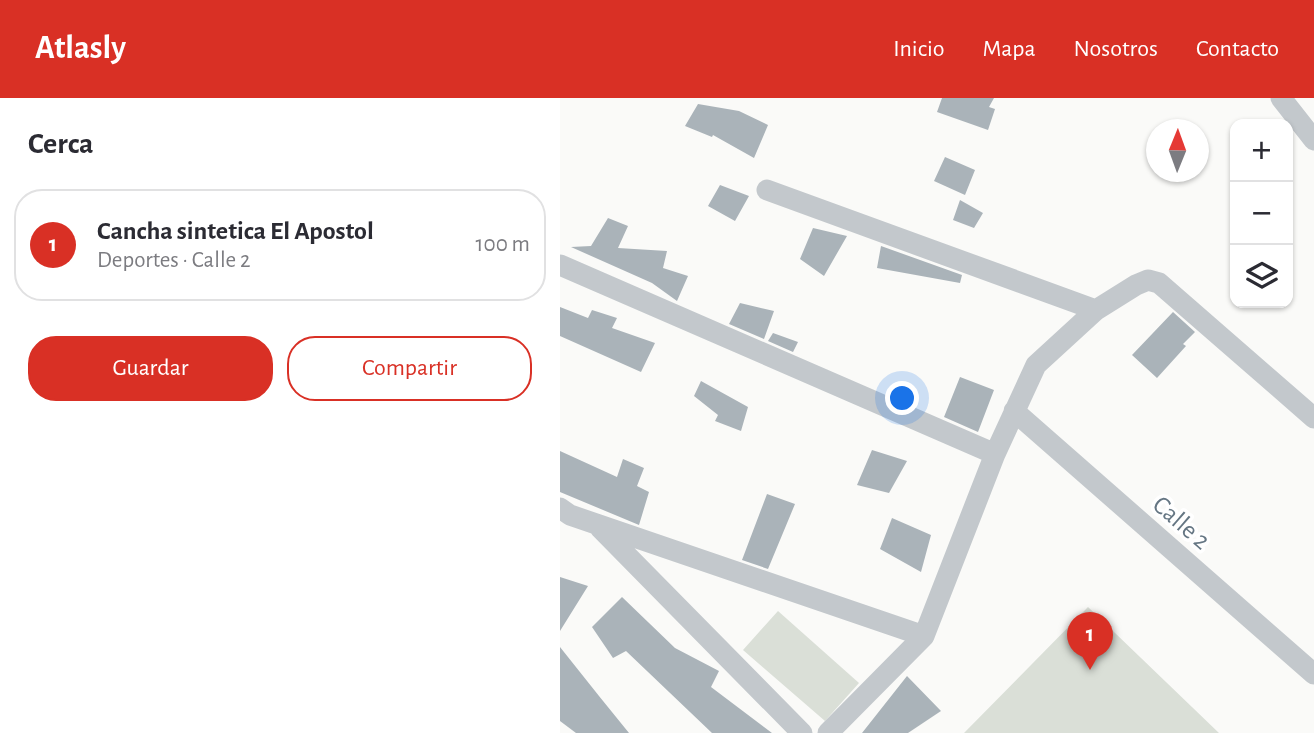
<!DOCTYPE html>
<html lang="es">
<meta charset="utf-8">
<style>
body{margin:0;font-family:"Alegreya Sans",sans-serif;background:#f2f2f3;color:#2b2b33}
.controls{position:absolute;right:21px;top:21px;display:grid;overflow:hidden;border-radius:14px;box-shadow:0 2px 5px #0004}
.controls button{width:63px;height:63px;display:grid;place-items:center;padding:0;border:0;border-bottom:2px solid #e1e1e2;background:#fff;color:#2b2b33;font:35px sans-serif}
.compass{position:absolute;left:586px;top:21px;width:63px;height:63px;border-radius:50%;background:#fff;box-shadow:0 2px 5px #0004;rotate:1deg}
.you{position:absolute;left:343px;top:301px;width:24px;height:24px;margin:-18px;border:5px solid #fff;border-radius:50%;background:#1a73e8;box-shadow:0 0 0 10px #1a73e833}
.badge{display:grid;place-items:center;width:46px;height:46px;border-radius:50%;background:#d93025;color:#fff;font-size:23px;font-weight:700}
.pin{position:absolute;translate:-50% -58px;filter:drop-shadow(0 2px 4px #0008)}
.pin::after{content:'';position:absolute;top:37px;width:24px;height:21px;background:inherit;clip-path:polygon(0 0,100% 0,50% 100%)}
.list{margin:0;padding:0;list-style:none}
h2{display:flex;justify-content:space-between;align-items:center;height:91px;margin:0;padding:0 28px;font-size:30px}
h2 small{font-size:23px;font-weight:400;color:#7c7c81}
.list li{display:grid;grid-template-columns:46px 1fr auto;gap:21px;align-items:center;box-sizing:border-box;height:112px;margin:0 14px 14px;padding:0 14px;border:2px solid #e1e1e2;border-radius:28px}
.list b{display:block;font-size:26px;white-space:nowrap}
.list p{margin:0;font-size:23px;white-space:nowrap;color:#7c7c81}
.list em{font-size:23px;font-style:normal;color:#7c7c81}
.actions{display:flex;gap:14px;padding:21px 28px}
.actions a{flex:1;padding:16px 0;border:2px solid #d93025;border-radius:28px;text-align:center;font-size:24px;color:#d93025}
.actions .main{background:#d93025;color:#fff}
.icon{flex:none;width:38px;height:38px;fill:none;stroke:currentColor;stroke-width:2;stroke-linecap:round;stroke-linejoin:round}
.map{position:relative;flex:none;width:754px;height:635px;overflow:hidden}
header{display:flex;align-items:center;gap:42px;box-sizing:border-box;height:98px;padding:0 35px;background:#d93025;color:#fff}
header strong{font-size:33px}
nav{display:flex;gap:38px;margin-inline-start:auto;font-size:24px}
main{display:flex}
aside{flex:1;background:#fff}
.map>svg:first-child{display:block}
.green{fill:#dadfd7}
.building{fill:#aab3b9}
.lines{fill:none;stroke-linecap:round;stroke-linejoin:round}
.minor{stroke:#c3c8cc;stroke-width:21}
.labels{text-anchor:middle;stroke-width:7;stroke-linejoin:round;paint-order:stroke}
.street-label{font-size:26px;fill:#657683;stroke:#fff}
</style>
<header>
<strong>Atlasly</strong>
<nav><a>Inicio</a><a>Mapa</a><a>Nosotros</a><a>Contacto</a></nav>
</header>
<main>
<aside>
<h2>Cerca<small></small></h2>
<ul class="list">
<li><span class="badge">1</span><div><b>Cancha sintetica El Apostol</b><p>Deportes · Calle 2</p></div><em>100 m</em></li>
</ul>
<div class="actions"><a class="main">Guardar</a><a>Compartir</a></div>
</aside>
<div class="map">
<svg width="754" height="635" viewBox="0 0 754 635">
<rect width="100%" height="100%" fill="#fafaf8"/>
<!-- green -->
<path class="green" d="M 528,509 L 659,635 L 404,635 Z
M 218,513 L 299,585 L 265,623 L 183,552 Z"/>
<!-- building -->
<path class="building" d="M 382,0 L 434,0 L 429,9 L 435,11 L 428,32 L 377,14 Z
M 138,6 L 179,13 L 208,27 L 194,60 L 153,37 L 152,39 L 125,28 Z
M 385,59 L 415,72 L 405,97 L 374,83 Z
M 160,87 L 189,98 L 175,123 L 148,108 Z
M 400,102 L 423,115 L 414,130 L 393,122 Z
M 48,120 L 68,128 L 58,150 L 107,153 L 103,170 L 128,178 L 117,203 L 92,185 L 11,149 L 31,148 Z
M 253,130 L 287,138 L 264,178 L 240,161 Z
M 321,148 L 402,177 L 400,185 L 317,170 Z
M 180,205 L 214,213 L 204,241 L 169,226 Z
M 0,209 L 28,220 L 32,212 L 57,220 L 52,230 L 95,245 L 81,274 L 0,238 Z
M 613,214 L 635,234 L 623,246 L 626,248 L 597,280 L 572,257 Z
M 213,235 L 238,244 L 233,254 L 208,243 Z
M 400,279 L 434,292 L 418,334 L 384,319 Z
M 141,283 L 188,309 L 181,333 L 155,323 L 158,317 L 134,298 Z
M 312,352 L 347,363 L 329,395 L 297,387 Z
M 0,353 L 57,379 L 63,361 L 84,370 L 77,388 L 89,394 L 79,427 L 0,394 Z
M 207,396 L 235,406 L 208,471 L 182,462 Z
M 332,420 L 371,437 L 361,474 L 320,451 Z
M 0,479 L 28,488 L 0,533 Z
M 62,499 L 115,550 L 159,573 L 151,589 L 212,635 L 152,635 L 66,553 L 53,560 L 32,529 Z
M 0,549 L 39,598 L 69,635 L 16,635 L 0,623 Z
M 347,578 L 381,613 L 348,635 L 302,635 Z"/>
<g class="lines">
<!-- minor -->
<path class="minor" d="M 721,0 L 754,42
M 207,92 L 536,212
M 0,167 L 435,356
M 454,313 L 754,576
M 0,410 L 10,417 L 364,538
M 40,430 L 242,635
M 268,635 L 364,538 L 435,356 L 476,267 L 536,212 L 576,187 L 588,182 L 599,185 L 754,320"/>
</g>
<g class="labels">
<!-- street labels -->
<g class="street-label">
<text transform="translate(622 424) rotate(41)" y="9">Calle 2</text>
</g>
</g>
</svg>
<div class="controls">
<button>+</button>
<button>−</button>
<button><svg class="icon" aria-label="layers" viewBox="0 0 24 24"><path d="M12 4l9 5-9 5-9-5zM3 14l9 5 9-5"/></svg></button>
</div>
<svg class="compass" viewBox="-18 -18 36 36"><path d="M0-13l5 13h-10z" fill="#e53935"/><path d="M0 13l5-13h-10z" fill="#7c7c81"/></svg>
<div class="you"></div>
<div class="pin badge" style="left:530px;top:572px">1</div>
</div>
</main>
